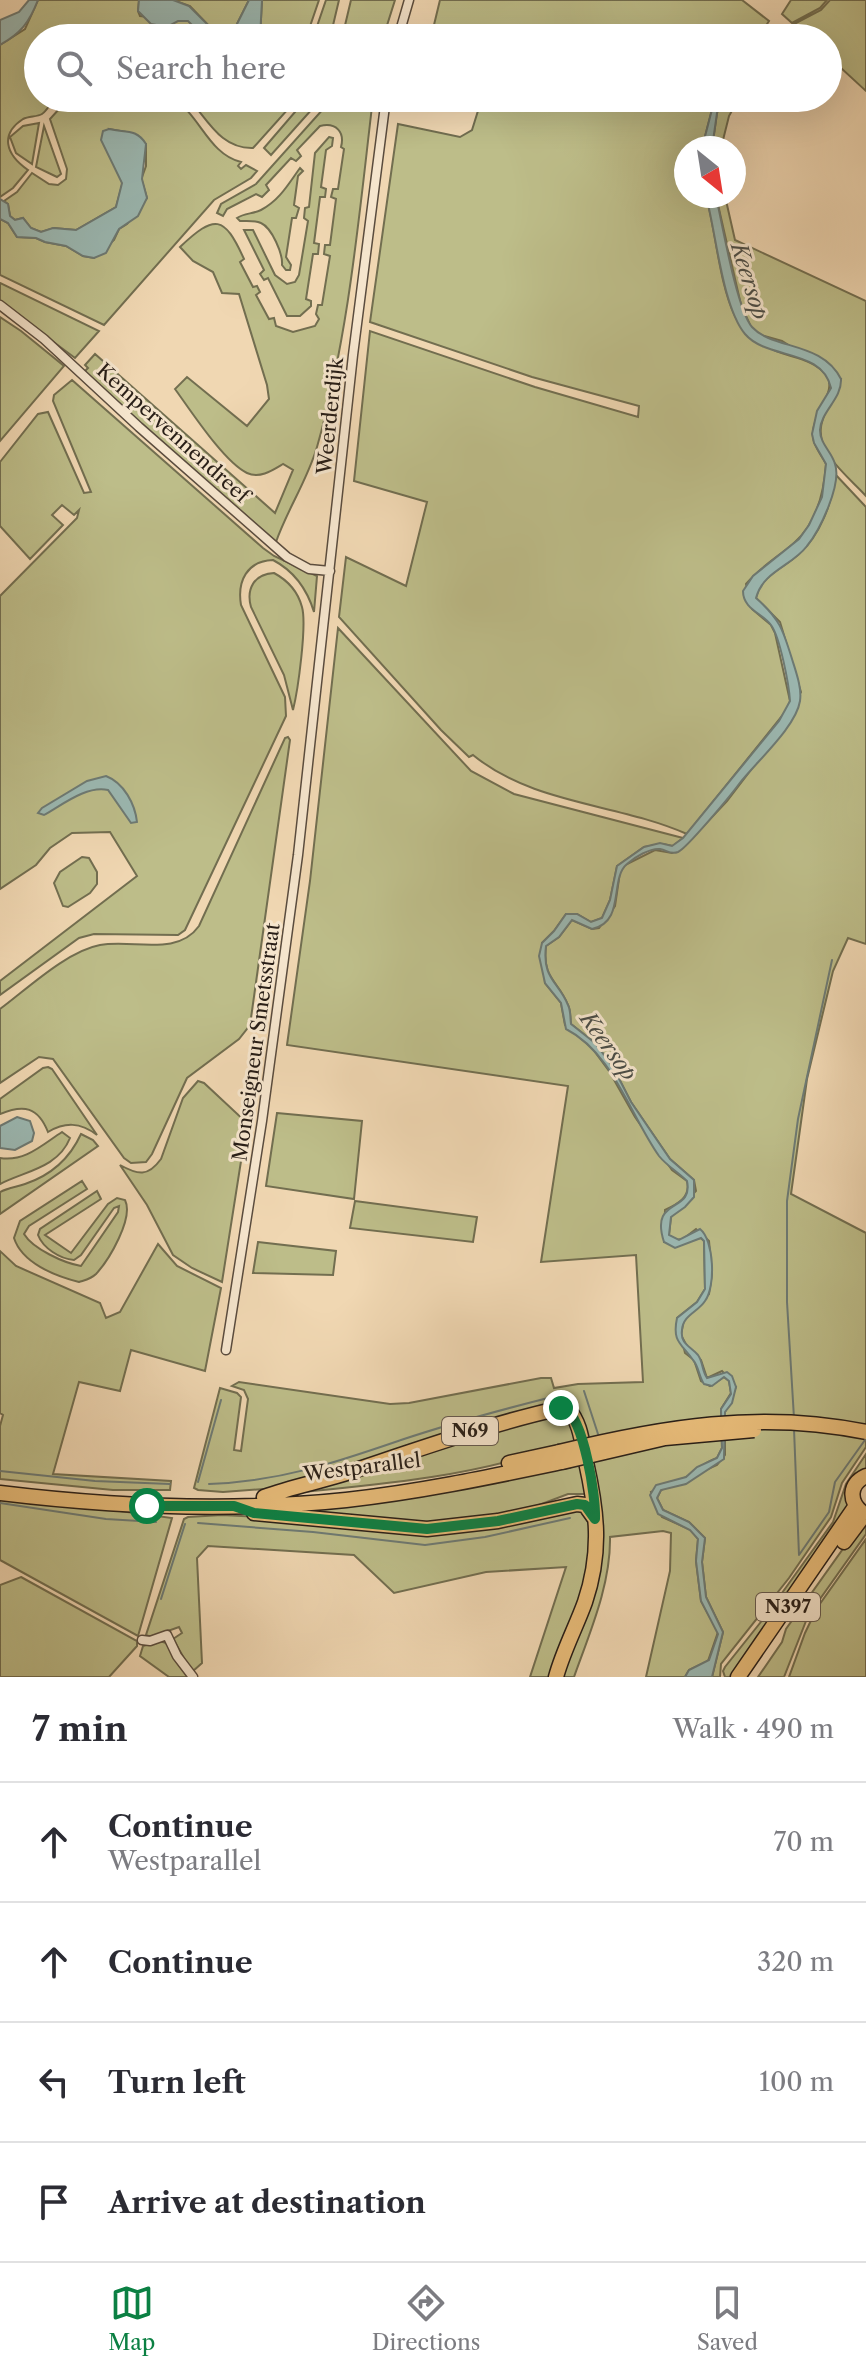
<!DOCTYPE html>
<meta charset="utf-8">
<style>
body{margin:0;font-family:"Libre Caslon Text",serif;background:#f2f2f3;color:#2b2b33}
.compass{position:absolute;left:674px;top:136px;width:72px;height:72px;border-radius:50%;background:#fff;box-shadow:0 8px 32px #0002;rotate:150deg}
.stop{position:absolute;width:24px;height:24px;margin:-18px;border:6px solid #0b8043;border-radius:50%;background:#fff}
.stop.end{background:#0b8043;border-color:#fff;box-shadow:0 2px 8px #0008}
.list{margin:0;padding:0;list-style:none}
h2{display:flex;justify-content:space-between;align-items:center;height:104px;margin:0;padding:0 32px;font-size:34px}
h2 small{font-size:26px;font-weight:400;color:#7c7c81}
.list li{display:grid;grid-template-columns:52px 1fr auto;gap:24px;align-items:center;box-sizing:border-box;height:120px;padding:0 32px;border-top:2px solid #e1e1e2}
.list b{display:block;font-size:30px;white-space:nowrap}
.list p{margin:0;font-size:26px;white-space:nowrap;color:#7c7c81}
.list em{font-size:26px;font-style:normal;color:#7c7c81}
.icon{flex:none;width:44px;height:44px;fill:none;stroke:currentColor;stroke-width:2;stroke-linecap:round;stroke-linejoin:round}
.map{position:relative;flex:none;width:866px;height:1677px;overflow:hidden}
.search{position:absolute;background:#fff;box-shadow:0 8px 32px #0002;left:24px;right:24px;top:24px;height:88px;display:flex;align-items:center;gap:20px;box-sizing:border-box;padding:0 28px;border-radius:44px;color:#7c7c81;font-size:30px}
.sheet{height:584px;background:#fff}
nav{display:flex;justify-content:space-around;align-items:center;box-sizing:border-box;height:112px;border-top:2px solid #e1e1e2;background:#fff;font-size:22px;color:#7c7c81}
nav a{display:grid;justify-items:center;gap:4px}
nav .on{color:#0b8043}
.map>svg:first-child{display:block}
.green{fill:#bdbd89;stroke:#726e50;stroke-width:2;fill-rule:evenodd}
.water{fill:#9bb8b2;stroke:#6d7a74;stroke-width:2}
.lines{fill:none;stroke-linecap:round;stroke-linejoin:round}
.stream{stroke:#6d7a74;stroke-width:2}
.minor-casing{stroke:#5a4c3e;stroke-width:11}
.primary-casing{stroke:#281e17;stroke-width:17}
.minor{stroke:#f5e5cd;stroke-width:8}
.primary{stroke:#e8bc79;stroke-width:14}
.primary-bridge-casing{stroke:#281e17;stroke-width:17;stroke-linecap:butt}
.primary-bridge{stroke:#e8bc79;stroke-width:14}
.route{stroke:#0b8043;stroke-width:10}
.labels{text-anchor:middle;stroke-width:6;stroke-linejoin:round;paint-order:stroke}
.shield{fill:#f5e5cd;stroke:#665a4e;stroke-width:2}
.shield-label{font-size:18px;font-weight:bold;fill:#281e17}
.street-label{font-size:20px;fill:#281e17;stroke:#f5e5cd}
.water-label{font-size:22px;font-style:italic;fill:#4a4c46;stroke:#f5e5cd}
</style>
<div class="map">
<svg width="866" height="1677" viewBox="0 0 866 1677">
<rect width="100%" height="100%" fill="#f0d7b2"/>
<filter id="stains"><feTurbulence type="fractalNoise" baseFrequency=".0025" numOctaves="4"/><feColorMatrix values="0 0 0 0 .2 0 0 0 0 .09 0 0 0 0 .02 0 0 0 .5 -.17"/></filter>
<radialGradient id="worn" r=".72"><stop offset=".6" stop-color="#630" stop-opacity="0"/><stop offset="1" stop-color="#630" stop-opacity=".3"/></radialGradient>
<!-- green -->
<path class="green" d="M 38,0 L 139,0 L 138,11 L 140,16 L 189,21 L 205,38 L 102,38 L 94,30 L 90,34 L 92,38 L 66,38 L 64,27 L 57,28 L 55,38 L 38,38 L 38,98 L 55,98 C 51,102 47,111 42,114 C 37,117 29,116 23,119 C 0,134 5,154 28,170 L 13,188 L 0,197 L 0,45 L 25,29 Z
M 173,0 L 249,0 L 236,26 L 211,28 L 190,6 Z
M 262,0 L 319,0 L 306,38 L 260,38 Z
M 326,0 L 339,0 L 330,38 L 313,38 Z
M 351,0 L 395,0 L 383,38 L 342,38 Z
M 440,0 L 742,0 L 769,21 L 758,38 L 449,38 L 449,33 L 433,29 Z
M 791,0 L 827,0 L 820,8 L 792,23 L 782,14 Z
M 830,0 L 866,0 L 866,91 L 828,56 L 828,38 L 809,38 L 794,24 L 821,10 Z
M 69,98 L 172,98 C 200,114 208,154 241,162 L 238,166 L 241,169 L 246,165 L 257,171 L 251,178 L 214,200 L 104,325 L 0,275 L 0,219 L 8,223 L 17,237 L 36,238 L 45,242 L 66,246 L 83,256 L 94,258 L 114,240 L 119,229 L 127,224 L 147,198 L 142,181 L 137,188 L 130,192 L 122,185 L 116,207 L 76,230 L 54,228 L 41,232 L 31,228 L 23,218 L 15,220 L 10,216 L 8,204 L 4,201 L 17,192 L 32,173 L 49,184 L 58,185 L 66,179 L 67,169 L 50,119 ZM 109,129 L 126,132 L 146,144 L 146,166 L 142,177 C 140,169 136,166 128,166 L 122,177 Z
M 188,98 L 298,98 L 253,148 C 220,149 207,118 188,98 Z
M 307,98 L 322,98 L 271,155 L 264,148 Z
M 333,98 L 373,98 C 359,215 349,334 317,447 C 307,481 287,510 276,542 L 94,383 L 84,372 L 88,368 L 85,365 L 95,354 L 275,513 L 293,470 L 283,464 C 273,470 260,479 247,473 C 224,462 191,411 175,389 L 187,377 L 247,426 L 269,399 L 267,385 L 239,294 L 222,293 L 213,272 L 193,261 L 180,247 C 215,214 224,215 244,259 L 240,262 L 253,287 L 257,286 L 260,292 L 256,295 L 269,319 L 274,318 L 276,326 L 293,332 L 315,326 L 319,319 L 316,314 L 318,305 L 322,305 L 330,256 L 324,254 L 325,245 L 330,245 L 336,199 L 331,197 L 333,189 L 338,189 L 344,149 L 341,147 C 345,132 336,122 320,126 L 297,150 L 301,156 L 296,161 L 291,158 L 266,185 L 269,190 L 262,197 L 256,194 L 227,209 L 223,216 L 217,213 L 221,204 L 256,184 Z
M 482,98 L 715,98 L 702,148 L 686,148 L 686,196 L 706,196 C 716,232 719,283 735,316 C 740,326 757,339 766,346 C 783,358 812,356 826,375 C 839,391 810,416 813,437 C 814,448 822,455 826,464 C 824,492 816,524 794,543 C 778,557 760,567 746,584 L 752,609 L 771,625 L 775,633 L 790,701 L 786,711 L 687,834 C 617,803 534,805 473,755 L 469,757 L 441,730 L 339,617 L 346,557 L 406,586 L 427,502 L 354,481 L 370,331 L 535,387 L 638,417 L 639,406 L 532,377 L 370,322 L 398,124 L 460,137 L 472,130 Z
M 723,98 L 739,98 L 729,116 L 721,148 L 712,148 L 717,113 Z
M 39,123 L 32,164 L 16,153 L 10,137 L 23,126 Z
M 44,126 L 61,174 L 57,177 L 36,167 Z
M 329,137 L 333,138 L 332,146 L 326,150 L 321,187 L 326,189 L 325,197 L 320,197 L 314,243 L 319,244 L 318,254 L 313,254 L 306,299 L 311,301 L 311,306 L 300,316 L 287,316 L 268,278 L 264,280 L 260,274 L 264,270 L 244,230 L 253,230 L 275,275 L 287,284 L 295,282 L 299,275 L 308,221 L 304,218 L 305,208 L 309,207 L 315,153 Z
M 300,168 L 303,171 L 298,176 L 294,205 L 299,208 L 296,218 L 292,218 L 286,257 L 291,265 L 290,270 L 286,270 L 282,265 C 283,254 272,228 261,223 C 255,220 246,221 240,221 L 237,218 C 244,213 253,214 261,210 C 280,200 289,183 300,168 Z
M 716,196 L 725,196 L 735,240 L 866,301 L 866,496 C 850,478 817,454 821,427 C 822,414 836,392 841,379 L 782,341 L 761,335 L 751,327 L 741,305 Z
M 0,283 L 99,331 L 75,358 L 0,302 Z
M 0,317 L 21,331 L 64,366 L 0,441 Z
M 72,380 L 263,548 L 274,556 L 317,576 L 314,612 C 307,589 294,571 273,560 C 247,561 237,581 241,605 L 285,697 L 286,716 L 185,930 L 178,935 L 94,934 L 79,938 L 0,995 L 0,981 L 137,876 L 110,832 L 72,833 L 50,848 L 36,865 L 0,889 L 0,596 L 77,518 L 79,510 L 74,515 L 62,505 L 52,515 L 63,525 L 30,559 L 0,526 L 0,462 L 38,414 L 48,412 L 84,493 L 91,492 L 53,401 L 54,395 Z
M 835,474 L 866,507 L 866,944 L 848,938 L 833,971 L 807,1079 L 791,1194 L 866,1233 L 866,1447 L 842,1483 L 831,1517 L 789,1578 L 721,1664 L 720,1677 L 712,1677 L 723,1632 L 706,1597 L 702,1562 L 705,1538 L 689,1522 L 663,1510 L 657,1498 L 661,1490 L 717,1465 L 725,1455 L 725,1412 L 736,1387 L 722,1371 L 707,1378 L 701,1360 L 688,1348 L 681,1335 L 684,1319 L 709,1294 L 712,1274 L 709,1241 L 696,1229 L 683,1239 L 675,1240 L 669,1235 L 671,1217 L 696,1191 L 694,1180 L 670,1159 L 631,1102 L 613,1067 L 595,1043 L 571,1024 C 570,1017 571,1011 568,1005 C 558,980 542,979 546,946 L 559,937 L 572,920 L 592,929 L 599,928 L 615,906 L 620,872 L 625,865 L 655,850 L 672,853 L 683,848 L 727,801 L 763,754 L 801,692 L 780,622 L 756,598 C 761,575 783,569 799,554 C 820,535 833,502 835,474 Z
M 274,573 C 287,580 298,592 302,607 C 307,625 298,690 293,710 L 284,675 L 251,607 C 246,589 254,574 274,573 Z
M 338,628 L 471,771 L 514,794 L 683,838 L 673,846 L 663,844 L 644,847 L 617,866 L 610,900 L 602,918 L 591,922 L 577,914 L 566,914 L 554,931 L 542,943 L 545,983 L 561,1003 L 565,1025 L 592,1048 L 609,1071 L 635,1117 L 672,1170 L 687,1181 C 691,1197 678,1204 665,1210 L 664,1242 L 701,1238 L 704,1241 L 705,1289 L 697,1302 L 677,1318 L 685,1353 L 694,1360 L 701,1381 L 710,1386 L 724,1377 L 729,1381 L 731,1393 L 721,1409 L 722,1448 L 717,1458 C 703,1463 700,1468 688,1476 C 682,1480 661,1487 651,1492 L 662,1517 L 691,1530 L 698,1539 L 696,1561 L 701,1601 L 718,1632 L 708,1661 L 689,1670 L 685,1677 L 646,1677 L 670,1571 L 671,1533 L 663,1531 L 610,1537 C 611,1584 590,1632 574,1677 L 562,1677 L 596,1579 L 576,1409 L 277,1488 L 223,1492 L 198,1490 L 194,1488 L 220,1388 L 237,1393 L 241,1397 L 234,1450 L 241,1451 L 248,1399 L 244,1390 L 232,1386 L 239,1382 L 390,1404 L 409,1403 L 541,1378 L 551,1378 L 554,1388 L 578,1384 L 643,1382 L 636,1255 L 541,1262 L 568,1086 L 287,1045 L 310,881 Z
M 288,737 L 290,740 L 250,1025 L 239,1039 L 187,1078 L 152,1154 L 146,1162 L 131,1163 L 124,1158 L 53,1059 L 39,1057 L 0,1083 L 0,1009 C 27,989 67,951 100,945 C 133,939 177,957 199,926 L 285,738 Z
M 82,857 L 89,858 L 97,872 L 97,884 L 90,893 L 68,907 L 63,906 L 54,883 L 60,872 Z
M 48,1067 L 52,1069 L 97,1135 C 80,1122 65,1122 48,1132 C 38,1107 24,1104 0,1114 L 0,1099 L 43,1068 Z
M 198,1081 L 204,1083 L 247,1123 L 222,1282 L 192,1268 L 173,1255 L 147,1205 L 120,1165 C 138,1175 148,1177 161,1159 L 183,1098 Z
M 277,1113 L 362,1121 L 354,1199 L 266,1186 Z
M 62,1132 L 70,1138 C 58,1168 25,1171 0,1184 L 0,1158 C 25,1162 42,1145 62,1132 Z
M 81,1134 L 93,1140 L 98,1146 L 0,1214 L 0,1192 C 8,1188 16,1187 25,1184 C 52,1175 70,1158 81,1134 Z
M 82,1181 L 87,1189 L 29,1226 L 24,1234 C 33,1249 64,1263 81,1266 L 118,1212 L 119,1206 L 114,1208 L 81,1255 L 74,1260 C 60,1259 43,1248 38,1235 L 40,1229 L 97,1191 L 101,1199 L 45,1235 L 71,1253 L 108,1204 L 117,1198 L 125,1200 C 134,1218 109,1260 96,1274 C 91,1279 85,1280 79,1282 C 55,1276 22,1263 14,1238 L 20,1221 Z
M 355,1201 L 477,1217 L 473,1242 L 350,1228 Z
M 258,1242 L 336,1251 L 333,1275 L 253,1273 Z
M 158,1244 L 177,1266 L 221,1288 L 205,1371 L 131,1350 L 120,1391 L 79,1382 L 53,1474 L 171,1481 L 170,1490 L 113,1490 L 0,1479 L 0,1426 L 3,1415 L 0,1413 L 0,1251 L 16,1266 L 100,1303 L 106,1318 L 120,1312 Z
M 564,1414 L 574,1431 L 586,1494 L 568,1494 L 523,1511 L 430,1525 L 252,1511 L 570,1468 L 565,1444 C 475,1477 378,1485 282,1494 L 432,1445 Z
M 866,1454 L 866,1472 L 849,1506 L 731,1677 L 725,1677 L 723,1671 L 725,1667 L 764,1618 L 833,1522 L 846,1484 Z
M 0,1495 L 172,1518 L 138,1636 L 0,1560 Z
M 580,1510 C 584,1515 588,1520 590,1526 C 600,1560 564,1642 551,1677 L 530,1677 L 566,1567 L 486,1572 L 394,1593 L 354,1555 L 208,1546 L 197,1558 L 202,1663 L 192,1672 L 173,1639 L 182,1633 L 179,1627 L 151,1637 L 146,1635 L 184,1519 L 188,1517 L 222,1515 L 284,1518 L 411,1532 Z
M 866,1520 L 866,1534 L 808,1616 L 784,1677 L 758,1677 L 782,1642 L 786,1629 L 860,1525 Z
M 866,1539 L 866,1677 L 789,1677 L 805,1633 L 817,1608 Z
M 21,1577 L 137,1641 L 137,1646 L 109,1677 L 0,1677 L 0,1585 Z
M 160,1641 L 166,1643 L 189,1677 L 169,1677 L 140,1656 L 143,1646 Z"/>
<!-- water -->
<path class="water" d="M 29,0 L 38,0 C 29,23 21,33 0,45 L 0,20 L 19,12 Z
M 139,0 L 173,0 L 189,6 L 211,28 L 236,26 L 249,0 L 262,0 L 260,38 L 205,38 L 188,21 L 178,21 L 167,27 L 151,24 L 138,11 Z
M 715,98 L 723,98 L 717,113 L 712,148 L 702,148 Z
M 109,129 C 125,133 136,128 146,144 L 142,179 L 147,198 L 138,216 L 119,229 L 106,253 L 94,258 L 83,256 L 66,246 L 45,242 L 36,238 L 17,237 L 8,223 L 0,219 L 0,199 L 8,204 L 10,216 L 15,220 L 23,218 L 31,228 L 41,232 L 53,228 L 76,230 L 116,207 L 122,183 L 101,140 L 103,131 Z
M 706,196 L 716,196 C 722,223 737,310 752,327 C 773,350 822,341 841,379 C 842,399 821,411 820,430 C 820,444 832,452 835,464 C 842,484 820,530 807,546 C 792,566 763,571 756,598 C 780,619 783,630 792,659 C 796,672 802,688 800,701 C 796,727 756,762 739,784 C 731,795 687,848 678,852 C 670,855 667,850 660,849 C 650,848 635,857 627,864 C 609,879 626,922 592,929 L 572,920 L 559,937 L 546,946 C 542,979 558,981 568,1005 C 571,1011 570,1017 571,1024 L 595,1043 L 613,1067 L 631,1102 L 670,1159 L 694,1180 L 694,1197 L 685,1207 L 671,1217 L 669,1235 L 679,1240 L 700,1229 C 714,1240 716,1286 705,1301 C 698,1312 683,1315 682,1330 C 680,1344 690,1346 698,1355 C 703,1362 702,1371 707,1378 L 727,1372 L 732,1376 L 736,1387 L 732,1403 L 725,1412 L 724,1459 L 686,1484 L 661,1490 L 657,1498 L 663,1510 L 689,1522 L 705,1538 L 702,1562 L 706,1597 L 723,1632 L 712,1677 L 685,1677 L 689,1670 L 709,1660 L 718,1634 L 701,1601 L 696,1561 L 698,1539 L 690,1530 L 658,1514 L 650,1495 L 656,1485 L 686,1477 L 697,1467 L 717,1458 L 722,1448 L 721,1409 L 731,1394 L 729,1381 L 724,1377 L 712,1386 L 704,1384 C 699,1377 699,1367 693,1360 C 681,1343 672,1342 677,1318 L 697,1302 L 705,1289 L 704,1241 L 701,1238 L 675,1248 L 664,1242 C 649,1196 694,1214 687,1181 C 678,1172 667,1166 659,1156 C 630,1115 613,1053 566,1029 L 561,1003 L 545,983 L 539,956 L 542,943 L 554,931 L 566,914 L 577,914 L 591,922 L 602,918 L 610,900 L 617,866 L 644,847 L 660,843 L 672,846 L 683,838 L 779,721 L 790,701 C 789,685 780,637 771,625 C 762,613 743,609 743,591 L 753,576 L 799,539 L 809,525 L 822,497 L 826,464 L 814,443 L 812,434 L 817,411 L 831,388 C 822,348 767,360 745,334 C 722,306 716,232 706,196 Z
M 106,776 C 124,783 135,804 137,822 L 131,823 L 108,790 C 87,785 62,805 44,815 L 38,813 L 42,808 L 87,781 Z
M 17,1117 L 30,1121 L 34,1133 L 32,1141 L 15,1150 L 0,1148 L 0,1126 Z"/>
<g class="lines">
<!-- stream -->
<path class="stream" d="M 584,1391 L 598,1434
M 794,1418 L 787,1302 L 787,1201 L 798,1119 L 832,960
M 794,1429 L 799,1555 L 829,1512 L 835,1482 L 865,1440
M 0,1471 L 95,1481 L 170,1484
M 198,1482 L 221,1400
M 209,1484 C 282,1481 334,1463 401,1440 C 452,1423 504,1409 556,1396
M 0,1503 L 106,1519 L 156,1522
M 198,1523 L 313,1532 L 425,1545 L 485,1537 L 570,1518
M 161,1599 L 185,1524"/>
<defs>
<path id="minor" d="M 398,38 L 409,0
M 0,305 L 44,339 L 139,427 L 287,557 L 309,569 L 330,571
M 226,1350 L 262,1121 L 298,855 L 353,355 L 386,98
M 142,1640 L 150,1641 L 167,1635 L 177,1656 L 193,1677"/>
<path id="primary" d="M 509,1463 L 559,1452
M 0,1493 C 115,1507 231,1512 346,1500 C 419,1492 490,1477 562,1462
M 264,1497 C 293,1486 324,1481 353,1471 C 422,1448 490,1424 561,1408 L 568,1409 C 581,1423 582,1444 586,1462 C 597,1511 602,1552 585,1602 C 576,1627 563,1651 556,1677
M 254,1513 L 427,1529 L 498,1521 L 577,1504 L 585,1505 L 595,1519
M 863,1513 C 848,1501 849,1484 866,1476
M 844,1542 L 865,1514
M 738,1677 L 855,1507"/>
</defs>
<!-- minor casing -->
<use href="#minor" class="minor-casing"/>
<!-- primary casing -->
<use href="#primary" class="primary-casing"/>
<!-- minor -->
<use href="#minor" class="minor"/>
<!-- primary -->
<use href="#primary" class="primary"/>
<defs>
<path id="primary-bridge" d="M 559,1452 C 662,1427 761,1410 866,1432
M 562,1462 L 665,1438 L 754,1430"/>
</defs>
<!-- primary-bridge casing -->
<use href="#primary-bridge" class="primary-bridge-casing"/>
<!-- primary-bridge -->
<use href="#primary-bridge" class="primary-bridge"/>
</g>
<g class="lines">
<!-- route -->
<path class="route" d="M 147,1506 L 234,1506 L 254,1513 L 427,1529 L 498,1521 L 577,1504 L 585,1505 L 595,1519 C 596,1496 584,1421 565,1408 L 561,1408"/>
</g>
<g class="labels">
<!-- shield labels -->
<g class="shield">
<rect x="442" y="1417" width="56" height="28" rx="6"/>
<rect x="756" y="1593" width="64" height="28" rx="6"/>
</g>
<g class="shield-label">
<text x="470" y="1437">N69</text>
<text x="788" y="1613">N397</text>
</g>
<!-- street labels -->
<g class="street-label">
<text transform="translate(330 416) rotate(-84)" y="7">Weerderdijk</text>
<text transform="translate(173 433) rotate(42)" y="7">Kempervennendreef</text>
<text transform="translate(256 1042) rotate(-82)" y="7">Monseigneur Smetsstraat</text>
<text transform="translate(362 1467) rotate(-7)" y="7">Westparallel</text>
</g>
<!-- water labels -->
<g class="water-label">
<text transform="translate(750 281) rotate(73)" y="8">Keersop</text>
<text transform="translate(609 1046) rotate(54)" y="8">Keersop</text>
</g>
</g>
<rect width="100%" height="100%" filter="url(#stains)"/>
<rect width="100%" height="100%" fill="url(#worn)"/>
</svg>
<svg class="compass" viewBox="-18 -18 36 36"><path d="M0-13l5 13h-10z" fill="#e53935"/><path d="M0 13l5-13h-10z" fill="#7c7c81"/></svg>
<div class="stop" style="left:147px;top:1506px"></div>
<div class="stop end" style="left:561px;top:1408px"></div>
<div class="search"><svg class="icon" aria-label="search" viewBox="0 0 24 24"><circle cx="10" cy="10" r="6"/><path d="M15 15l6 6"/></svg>Search here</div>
</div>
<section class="sheet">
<h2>7 min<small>Walk · 490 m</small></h2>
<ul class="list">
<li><svg class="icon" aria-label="ahead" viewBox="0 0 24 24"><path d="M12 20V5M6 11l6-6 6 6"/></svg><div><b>Continue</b><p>Westparallel</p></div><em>70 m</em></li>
<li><svg class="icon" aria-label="ahead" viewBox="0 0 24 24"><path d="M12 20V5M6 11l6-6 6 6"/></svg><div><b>Continue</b></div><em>320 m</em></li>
<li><svg class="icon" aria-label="left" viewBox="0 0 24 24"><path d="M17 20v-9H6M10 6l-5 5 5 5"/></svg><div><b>Turn left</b></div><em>100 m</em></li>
<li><svg class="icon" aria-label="arrive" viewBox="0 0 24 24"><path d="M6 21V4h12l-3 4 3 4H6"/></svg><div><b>Arrive at destination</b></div></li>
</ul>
</section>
<nav>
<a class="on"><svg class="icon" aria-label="map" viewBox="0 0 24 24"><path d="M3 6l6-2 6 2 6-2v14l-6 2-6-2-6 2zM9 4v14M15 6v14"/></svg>Map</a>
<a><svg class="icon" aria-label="directions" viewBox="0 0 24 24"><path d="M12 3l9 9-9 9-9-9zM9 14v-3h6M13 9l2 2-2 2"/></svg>Directions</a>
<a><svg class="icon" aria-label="saved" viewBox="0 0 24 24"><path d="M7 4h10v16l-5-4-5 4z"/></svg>Saved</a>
</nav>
